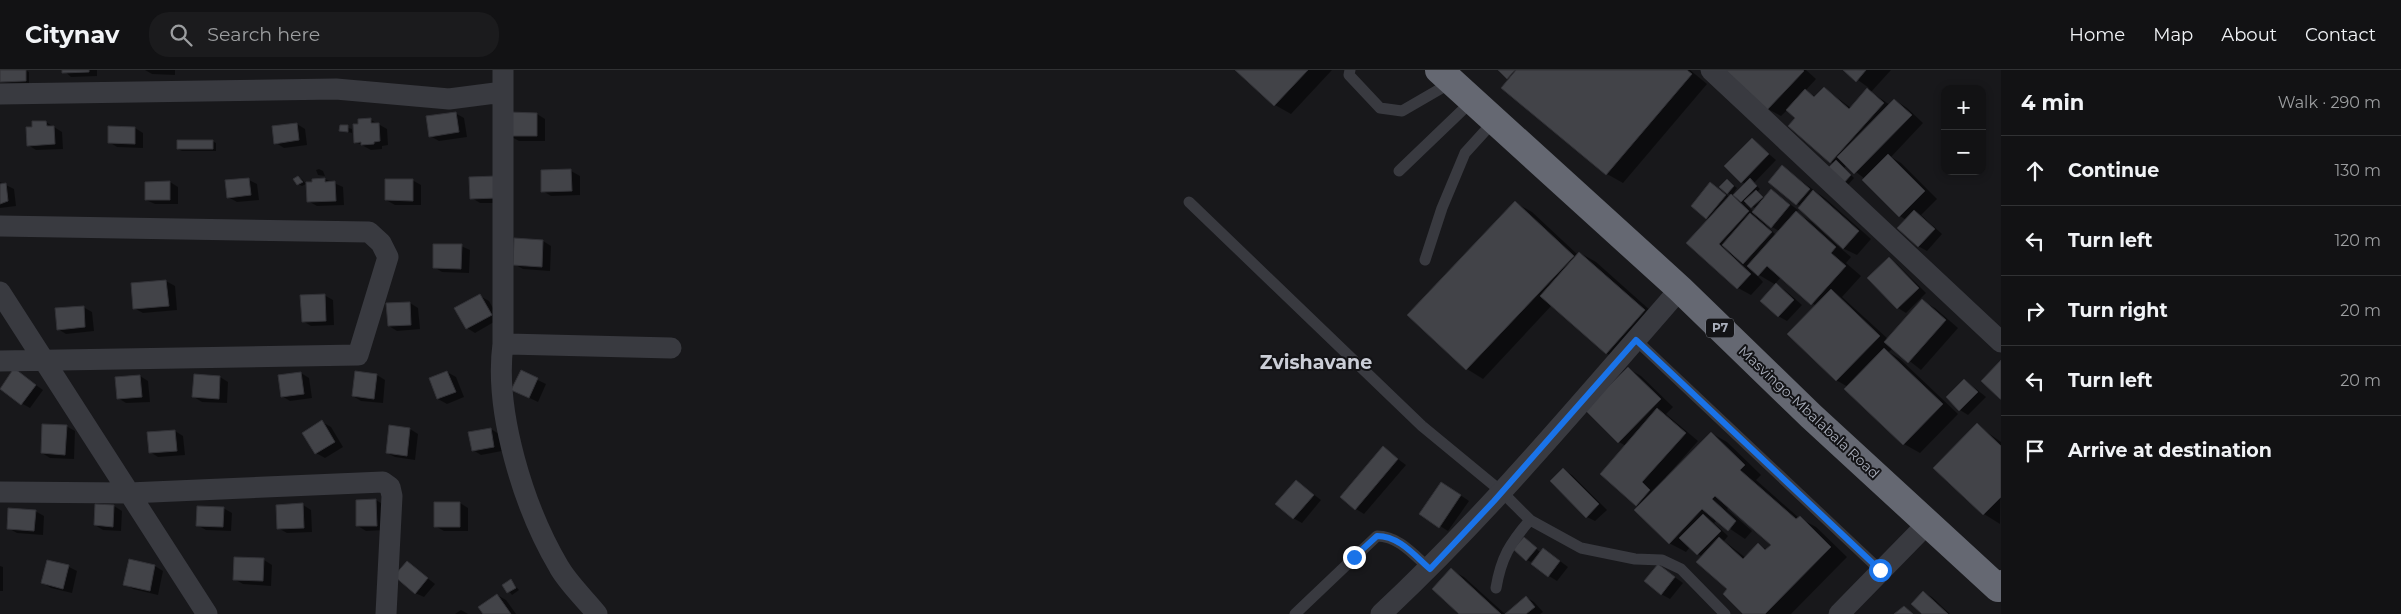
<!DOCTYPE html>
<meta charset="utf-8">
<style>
body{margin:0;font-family:Montserrat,sans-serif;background:#1b1b1d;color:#f1f3f6}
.controls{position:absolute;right:15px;top:15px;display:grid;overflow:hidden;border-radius:10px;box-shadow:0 2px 8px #0003}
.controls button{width:45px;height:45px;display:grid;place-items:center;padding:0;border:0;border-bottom:1px solid #313234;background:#121214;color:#f1f3f6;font:25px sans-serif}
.stop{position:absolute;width:15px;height:15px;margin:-11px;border:4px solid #1a73e8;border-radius:50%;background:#fff}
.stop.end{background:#1a73e8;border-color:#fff;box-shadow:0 1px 5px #0008}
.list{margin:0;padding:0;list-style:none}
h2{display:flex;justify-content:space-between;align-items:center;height:65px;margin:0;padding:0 20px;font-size:21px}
h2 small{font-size:16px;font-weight:400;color:#9c9ea0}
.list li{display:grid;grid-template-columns:32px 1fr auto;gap:15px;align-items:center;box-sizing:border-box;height:70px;padding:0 20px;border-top:1px solid #313234}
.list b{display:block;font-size:19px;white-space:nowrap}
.list em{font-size:16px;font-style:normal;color:#9c9ea0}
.icon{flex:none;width:28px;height:28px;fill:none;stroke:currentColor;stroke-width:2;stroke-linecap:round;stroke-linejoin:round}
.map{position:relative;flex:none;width:2001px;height:544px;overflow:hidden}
header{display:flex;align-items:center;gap:30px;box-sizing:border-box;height:70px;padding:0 25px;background:#121214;border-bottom:1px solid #313234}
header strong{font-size:24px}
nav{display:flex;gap:28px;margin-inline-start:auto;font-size:18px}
.search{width:350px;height:45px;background:#1b1b1d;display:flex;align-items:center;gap:12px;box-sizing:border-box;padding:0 18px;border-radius:20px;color:#9c9ea0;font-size:19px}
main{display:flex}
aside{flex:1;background:#121214}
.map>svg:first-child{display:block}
.shadow{fill:#0007;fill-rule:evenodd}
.building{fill:#424348;stroke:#323237}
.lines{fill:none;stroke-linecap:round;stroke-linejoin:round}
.lane{stroke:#393a40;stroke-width:11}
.street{stroke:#393a40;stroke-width:21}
.highway{stroke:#656872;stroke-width:28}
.route{stroke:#1a73e8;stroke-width:6}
.labels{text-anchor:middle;stroke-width:4;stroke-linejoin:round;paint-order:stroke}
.shield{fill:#131316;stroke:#7d808a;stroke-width:1}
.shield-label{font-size:12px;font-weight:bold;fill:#aaafbc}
.street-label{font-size:14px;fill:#aaafbc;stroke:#131316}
.district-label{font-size:19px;font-weight:bold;fill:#cbced7;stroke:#131316}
</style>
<header>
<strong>Citynav</strong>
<div class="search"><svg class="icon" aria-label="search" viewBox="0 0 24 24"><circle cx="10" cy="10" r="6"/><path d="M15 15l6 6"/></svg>Search here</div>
<nav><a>Home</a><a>Map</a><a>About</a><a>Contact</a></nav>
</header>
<main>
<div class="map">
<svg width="2001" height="544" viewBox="0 0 2001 544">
<rect width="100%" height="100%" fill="#18181b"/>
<!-- shadow -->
<path class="shadow" d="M 25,0 L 29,2 L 29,13 L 0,12 L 0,1 Z
M 63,0 L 97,0 L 97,6 L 71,7 Z
M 145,0 L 175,0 L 175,5 L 152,4 Z
M 1237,0 L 1332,0 L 1291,44 L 1275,35 Z
M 1499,0 L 1690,0 L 1707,14 L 1623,113 L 1607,104 L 1503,17 L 1510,9 Z
M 1727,0 L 1806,0 L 1816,9 L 1805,21 L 1816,27 L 1824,18 L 1851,38 L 1869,18 L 1844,0 L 1891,0 L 1871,22 L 1890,35 L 1895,30 L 1907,38 L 1923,53 L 1891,87 L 1901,93 L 1937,129 L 1921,145 L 1942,164 L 1927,181 L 1918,176 L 1906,150 L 1900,146 L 1865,109 L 1847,95 L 1844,98 L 1854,108 L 1847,116 L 1834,94 L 1790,56 L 1797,48 L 1787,40 L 1781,46 L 1768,39 Z
M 455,43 L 464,48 L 467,67 L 439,71 L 430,66 Z
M 537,44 L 545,49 L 545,71 L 519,71 L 510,66 Z
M 371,50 L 387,59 L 388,75 L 382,76 L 382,79 L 371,80 L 356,72 Z
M 46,52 L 62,62 L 63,79 L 36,80 L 28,75 L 33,58 Z
M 297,54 L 305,59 L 307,75 L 284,78 L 276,73 Z
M 341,56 L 352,59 L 352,63 L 340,60 Z
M 135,58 L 143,63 L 143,78 L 117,77 L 109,72 Z
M 1752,70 L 1776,90 L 1754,113 L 1760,119 L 1757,122 L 1765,128 L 1771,121 L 1779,126 L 1798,140 L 1796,143 L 1812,152 L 1838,176 L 1840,174 L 1800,136 L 1770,111 L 1782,97 L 1826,129 L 1871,169 L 1857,185 L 1838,176 L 1851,187 L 1846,193 L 1861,206 L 1842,227 L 1888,269 L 1922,231 L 1935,238 L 1958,258 L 1921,300 L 1893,278 L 1889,282 L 1900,289 L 1958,344 L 1920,383 L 1904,374 L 1848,317 L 1836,310 L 1816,236 L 1781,207 L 1775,214 L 1785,220 L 1802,235 L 1787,251 L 1778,246 L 1776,215 L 1754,202 L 1763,212 L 1751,225 L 1738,218 L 1688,173 L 1710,149 L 1707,148 L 1710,114 L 1730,127 L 1731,126 L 1740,131 L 1746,114 L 1742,112 ZM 1747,132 L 1756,139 L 1754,142 L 1745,134 ZM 1762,149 L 1772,157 L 1779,161 L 1776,165 L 1761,150 Z
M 212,71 L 216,73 L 216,81 L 182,81 L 178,79 Z
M 319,99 L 323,101 L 325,106 L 318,105 L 316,100 Z
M 571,101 L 580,106 L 580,125 L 551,126 L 543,121 Z
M 298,107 L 302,109 L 306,114 L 302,116 L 298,114 Z
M 471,108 L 505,133 L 480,133 L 472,128 Z
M 325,109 L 343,117 L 344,135 L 317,136 L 308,131 Z
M 249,110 L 257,114 L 259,130 L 237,132 L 228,127 Z
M 412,110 L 421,115 L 421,135 L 395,135 L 386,130 Z
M 0,112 L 14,119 L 16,136 L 0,138 Z
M 170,112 L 178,117 L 178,134 L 155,134 L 146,130 Z
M 1731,113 L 1737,118 L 1732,125 L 1728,123 Z
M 1516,133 L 1532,142 L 1578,185 L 1580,183 L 1596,192 L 1661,250 L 1623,293 L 1606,283 L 1552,235 L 1483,309 L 1467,299 Z
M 516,170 L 543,171 L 551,176 L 550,201 L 523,199 L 514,194 Z
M 461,176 L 470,180 L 469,203 L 442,202 L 434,197 Z
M 1889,189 L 1897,194 L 1926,223 L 1906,243 L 1898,238 Z
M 166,211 L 175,216 L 177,240 L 143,243 L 134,238 L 132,214 Z
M 324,225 L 333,230 L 334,255 L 311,256 L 303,251 Z
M 480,226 L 489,231 L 499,249 L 475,263 L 467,258 Z
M 410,233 L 418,238 L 420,259 L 397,261 L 389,256 Z
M 83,237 L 92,242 L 94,261 L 66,264 L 58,259 Z
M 1629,299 L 1641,306 L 1673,337 L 1666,344 L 1698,371 L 1666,407 L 1667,408 L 1711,363 L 1727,372 L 1761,405 L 1756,410 L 1799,448 L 1816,457 L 1847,487 L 1791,544 L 1745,544 L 1729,519 L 1702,487 L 1690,477 L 1686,482 L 1669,473 L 1637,435 L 1626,376 L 1619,372 ZM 1729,437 L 1772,475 L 1767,480 L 1758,475 L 1746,488 L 1724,471 L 1728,466 L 1714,453 L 1717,450 L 1745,469 L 1752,461 L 1727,439 Z
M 447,302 L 456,307 L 464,327 L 447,334 L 438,329 L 430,309 Z
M 521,302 L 546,314 L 538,332 L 513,320 Z
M 301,303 L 309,308 L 312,328 L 290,331 L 282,326 Z
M 356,303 L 377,305 L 385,310 L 383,333 L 361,331 L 353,326 Z
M 22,305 L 43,320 L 30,338 L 21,333 Z
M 140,306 L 148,311 L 150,332 L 126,333 L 118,328 Z
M 220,307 L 228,312 L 227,333 L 202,332 L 194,327 Z
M 1965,310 L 1986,327 L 1968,345 L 1960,340 Z
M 322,352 L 331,357 L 343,377 L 325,388 L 316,383 Z
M 1977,355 L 2001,372 L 2000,454 L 1984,444 L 1935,398 Z
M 66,356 L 75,361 L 74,389 L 50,388 L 42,383 Z
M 390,357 L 410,359 L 418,364 L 415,390 L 395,387 L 387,383 Z
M 491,359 L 499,364 L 502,381 L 481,385 L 473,380 Z
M 175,361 L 183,366 L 185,385 L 158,387 L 150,382 Z
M 1383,378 L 1406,395 L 1364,444 L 1356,439 Z
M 1563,400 L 1572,405 L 1607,440 L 1595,451 L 1587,447 Z
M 1296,411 L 1321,430 L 1302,453 L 1293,448 Z
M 1450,418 L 1469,431 L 1448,461 L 1440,456 Z
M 376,430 L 384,435 L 385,460 L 366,461 L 358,456 Z
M 460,433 L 468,438 L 468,461 L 444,461 L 435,456 Z
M 96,435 L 114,436 L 122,441 L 121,461 L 103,460 L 95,455 Z
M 303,435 L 311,440 L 312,462 L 287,463 L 278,458 Z
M 223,438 L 232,443 L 231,461 L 206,460 L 197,455 Z
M 35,441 L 44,446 L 43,465 L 17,463 L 8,458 Z
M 1528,471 L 1541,483 L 1552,485 L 1568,497 L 1557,511 L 1549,506 L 1538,484 L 1531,492 L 1527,490 Z
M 264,490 L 272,495 L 271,516 L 243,514 L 234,509 Z
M 48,492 L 69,497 L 77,501 L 72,523 L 51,518 L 43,513 Z
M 407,492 L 435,514 L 424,527 L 415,523 Z
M 0,496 L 3,497 L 3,521 L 0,521 Z
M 155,496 L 163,501 L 158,525 L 133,519 L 125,514 Z
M 1659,496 L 1683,513 L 1670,529 L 1661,524 Z
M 1451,500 L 1464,507 L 1505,544 L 1461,544 Z
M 511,511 L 519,520 L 512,525 L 504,515 Z
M 1923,522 L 1932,527 L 1950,544 L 1924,544 Z
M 497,525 L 506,530 L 516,544 L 485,544 Z
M 1526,527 L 1534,532 L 1543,542 L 1540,544 L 1505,544 Z
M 461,540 L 468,544 L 455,544 Z"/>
<!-- building -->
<path class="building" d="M 0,0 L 26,0 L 26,11 L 0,12 Z
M 62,0 L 89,0 L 89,2 L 62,3 Z
M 1235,0 L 1308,0 L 1274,36 Z
M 1498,0 L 1515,0 L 1507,9 Z
M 1516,0 L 1687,0 L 1692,4 L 1606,105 L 1501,18 Z
M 1725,0 L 1803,0 L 1804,1 L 1767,40 Z
M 1843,0 L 1866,0 L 1856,12 Z
M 1824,17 L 1849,39 L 1867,18 L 1884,33 L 1830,93 L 1788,56 L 1795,48 L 1786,40 L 1805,19 L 1814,27 Z
M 1894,29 L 1912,45 L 1854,104 L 1837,87 Z
M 456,42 L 459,62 L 429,67 L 426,46 Z
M 509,42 L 537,43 L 537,66 L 509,66 Z
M 371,48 L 371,53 L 379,53 L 380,71 L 374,72 L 374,74 L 361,75 L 361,72 L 354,73 L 353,54 L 358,54 L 358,49 Z
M 32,51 L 46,51 L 47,56 L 54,56 L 55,74 L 27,76 L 26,57 L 32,57 Z
M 297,53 L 299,70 L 274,74 L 272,56 Z
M 340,55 L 348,55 L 348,62 L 339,61 Z
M 108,56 L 135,57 L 135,74 L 108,73 Z
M 1752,68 L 1769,84 L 1741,113 L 1724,96 Z
M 177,70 L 213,70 L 213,79 L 177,79 Z
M 1888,84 L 1925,121 L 1899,147 L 1862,110 Z
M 1836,90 L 1851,105 L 1842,115 L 1826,100 Z
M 1782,95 L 1810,119 L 1796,135 L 1768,112 Z
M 571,99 L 572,121 L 541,122 L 541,100 Z
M 298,106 L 303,112 L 297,115 L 293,109 Z
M 496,106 L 497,128 L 470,129 L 469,107 Z
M 249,108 L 251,125 L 227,128 L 225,110 Z
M 325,108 L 325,112 L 335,111 L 336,131 L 307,132 L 306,112 L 312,112 L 312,109 Z
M 1750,108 L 1757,116 L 1741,132 L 1733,125 Z
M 385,109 L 413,109 L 413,131 L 385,130 Z
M 1727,109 L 1734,116 L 1727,124 L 1719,117 Z
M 170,111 L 170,130 L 145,130 L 145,112 Z
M 1710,112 L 1726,125 L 1706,149 L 1691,136 Z
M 6,113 L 8,131 L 0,134 L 0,114 Z
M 1771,119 L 1790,135 L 1771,158 L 1752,142 Z
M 1756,120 L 1763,127 L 1751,138 L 1744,131 Z
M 1813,120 L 1859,161 L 1843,179 L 1798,138 Z
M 1731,124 L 1749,141 L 1719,174 L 1751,204 L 1737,219 L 1686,173 Z
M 1515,131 L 1574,186 L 1466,300 L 1407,245 Z
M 1914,140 L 1935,159 L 1918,177 L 1897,158 Z
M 1796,141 L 1836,177 L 1831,183 L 1846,196 L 1811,235 L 1767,196 L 1758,206 L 1747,196 Z
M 1750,143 L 1772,162 L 1743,194 L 1722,175 Z
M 514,168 L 543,170 L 542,197 L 513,195 Z
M 433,174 L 462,174 L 461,199 L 433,198 Z
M 1579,182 L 1645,240 L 1606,284 L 1540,226 Z
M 1889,187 L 1919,218 L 1897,239 L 1867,208 Z
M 166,210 L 169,236 L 133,239 L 131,213 Z
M 1776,213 L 1794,230 L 1778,247 L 1760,231 Z
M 1831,219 L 1880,266 L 1836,311 L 1787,264 Z
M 325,224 L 326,251 L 302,252 L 300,225 Z
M 480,224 L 492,245 L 466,259 L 454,238 Z
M 1922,229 L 1946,250 L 1908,293 L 1884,272 Z
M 410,232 L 411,255 L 388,256 L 386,233 Z
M 84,236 L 85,257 L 57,260 L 55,238 Z
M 1884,278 L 1943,334 L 1903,375 L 1844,319 Z
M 2001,290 L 2001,329 L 2000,329 L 1981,311 Z
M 1628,297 L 1661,329 L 1618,373 L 1585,340 Z
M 14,298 L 36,315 L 21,335 L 0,319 Z
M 521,300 L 538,308 L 529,328 L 511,320 Z
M 355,301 L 377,304 L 374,329 L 352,326 Z
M 447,301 L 456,322 L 437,329 L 429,308 Z
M 301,302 L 304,324 L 281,327 L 278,305 Z
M 194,304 L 220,306 L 219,329 L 192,327 Z
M 140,305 L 142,327 L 117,329 L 115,307 Z
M 1964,309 L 1978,322 L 1959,341 L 1946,327 Z
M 1657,338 L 1686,363 L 1642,412 L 1650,420 L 1636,436 L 1600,404 Z
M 322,350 L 335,372 L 315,384 L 302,363 Z
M 1977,353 L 2001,376 L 2001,427 L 1983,445 L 1933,398 Z
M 42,354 L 67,355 L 65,385 L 41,383 Z
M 389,355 L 410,358 L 407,386 L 386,383 Z
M 491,358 L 494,377 L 472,381 L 468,362 Z
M 175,360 L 177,381 L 149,383 L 147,362 Z
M 1711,362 L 1745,395 L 1740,400 L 1796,449 L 1800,446 L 1831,477 L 1765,544 L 1743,544 L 1723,524 L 1727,519 L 1696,492 L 1719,467 L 1743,489 L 1758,473 L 1765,480 L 1771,475 L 1715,426 L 1712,429 L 1736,451 L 1728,461 L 1702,439 L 1669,474 L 1634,440 Z
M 1383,376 L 1398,389 L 1355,440 L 1340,427 Z
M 1563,398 L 1599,434 L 1586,448 L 1550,411 Z
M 1296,410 L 1314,425 L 1293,449 L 1275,434 Z
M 1441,412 L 1461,425 L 1439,458 L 1419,444 Z
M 376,429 L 377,456 L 356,456 L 356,430 Z
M 434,432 L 460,432 L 460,457 L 434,457 Z
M 303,433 L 304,458 L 277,459 L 276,435 Z
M 95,434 L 114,435 L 113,457 L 94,455 Z
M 197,436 L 224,437 L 223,457 L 196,456 Z
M 8,438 L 36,440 L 34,461 L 7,459 Z
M 1703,444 L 1721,461 L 1697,485 L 1679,468 Z
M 1524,467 L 1537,478 L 1526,491 L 1513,479 Z
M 1543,478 L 1560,491 L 1548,507 L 1531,494 Z
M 234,487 L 264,488 L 263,511 L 233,510 Z
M 129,489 L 155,495 L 150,521 L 123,515 Z
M 47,490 L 69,495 L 63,519 L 41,513 Z
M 407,491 L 428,508 L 415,524 L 394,506 Z
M 1658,494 L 1675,507 L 1661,525 L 1644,511 Z
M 1451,498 L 1501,544 L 1459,544 L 1432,519 Z
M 511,509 L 516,518 L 507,523 L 502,515 Z
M 1923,521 L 1948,544 L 1922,544 L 1911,534 Z
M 497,524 L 511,544 L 483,544 L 478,537 Z
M 1526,526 L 1535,537 L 1526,544 L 1505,544 Z
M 1904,536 L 1913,544 L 1894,544 Z"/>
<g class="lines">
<!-- lane -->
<path class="lane" d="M 1350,0 L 1349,5 L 1380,38 L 1402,41 L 1452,12
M 1399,101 L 1473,30
M 1189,132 L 1422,356 L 1502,422 L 1530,450 L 1581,478 L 1635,489 L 1662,490 L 1681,499 L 1725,544
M 1425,190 L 1442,138 L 1465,83 L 1495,50
M 1636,270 L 1880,500
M 1496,518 C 1501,488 1510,473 1530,450
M 1295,544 L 1377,466 C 1399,466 1414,485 1430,499"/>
<!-- street -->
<path class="street" d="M 503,0 L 503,274 C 494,342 524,438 559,497 C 568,513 585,529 597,544
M 1711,0 L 2001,272
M 0,24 L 336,19 L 449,29 L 503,22
M 0,156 L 369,162 L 381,173 L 388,187 L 358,285 L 0,291
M 0,222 L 207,544
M 503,274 L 671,278
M 0,422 L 129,423 L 383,412 L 390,417 L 392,426 L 386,544
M 1381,544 C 1489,443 1583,330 1680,219
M 1839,544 L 1928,453"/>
<!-- highway -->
<path class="highway" d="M 1439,0 L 1680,219 L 1811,346 L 1998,518 L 2001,514"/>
</g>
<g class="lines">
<!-- route -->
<path class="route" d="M 1354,487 L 1377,466 C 1399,466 1414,485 1430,499 L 1494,431 L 1636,270 L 1880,500"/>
</g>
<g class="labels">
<!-- shield labels -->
<rect class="shield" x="1706" y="248.5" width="28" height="19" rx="4"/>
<g class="shield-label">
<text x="1720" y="262">P7</text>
</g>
<!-- street labels -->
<g class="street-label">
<text transform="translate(1809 342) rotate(43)" y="5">Masvingo-Mbalabala Road</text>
</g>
<!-- district labels -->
<g class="district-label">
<text x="1316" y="299">Zvishavane</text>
</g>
</g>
</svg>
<div class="controls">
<button>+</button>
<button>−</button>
</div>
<div class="stop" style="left:1880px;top:500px"></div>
<div class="stop end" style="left:1354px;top:487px"></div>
</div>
<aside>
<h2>4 min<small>Walk · 290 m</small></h2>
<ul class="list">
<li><svg class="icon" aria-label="ahead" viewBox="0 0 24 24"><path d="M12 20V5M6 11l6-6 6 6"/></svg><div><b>Continue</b></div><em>130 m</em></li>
<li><svg class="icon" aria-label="left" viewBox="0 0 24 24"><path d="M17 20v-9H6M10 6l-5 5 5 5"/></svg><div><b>Turn left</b></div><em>120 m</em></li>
<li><svg class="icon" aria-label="right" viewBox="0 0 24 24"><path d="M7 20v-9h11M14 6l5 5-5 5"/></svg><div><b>Turn right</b></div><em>20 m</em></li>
<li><svg class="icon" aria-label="left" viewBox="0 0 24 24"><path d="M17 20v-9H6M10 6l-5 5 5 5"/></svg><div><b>Turn left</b></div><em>20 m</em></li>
<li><svg class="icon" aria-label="arrive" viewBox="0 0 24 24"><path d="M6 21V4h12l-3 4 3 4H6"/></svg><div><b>Arrive at destination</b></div></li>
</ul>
</aside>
</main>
